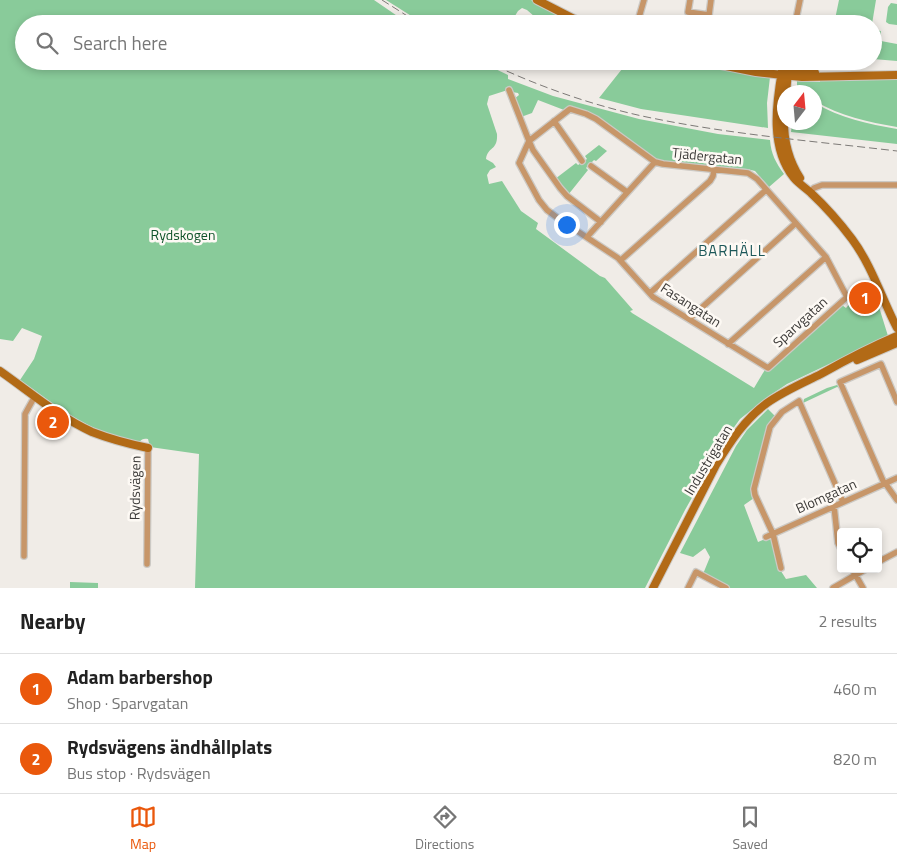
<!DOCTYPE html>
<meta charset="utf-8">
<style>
body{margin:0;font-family:"Titillium Web",sans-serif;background:#f2f2f2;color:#222}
.controls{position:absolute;right:15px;bottom:15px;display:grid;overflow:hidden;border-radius:5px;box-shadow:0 2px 8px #0003}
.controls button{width:45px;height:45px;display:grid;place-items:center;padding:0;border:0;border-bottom:1px solid #e0e0e0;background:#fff;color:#222;font:25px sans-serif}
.compass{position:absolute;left:777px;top:85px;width:45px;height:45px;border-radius:50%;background:#fff;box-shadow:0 2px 8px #0003;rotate:16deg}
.you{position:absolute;left:566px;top:224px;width:18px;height:18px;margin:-12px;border:4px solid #fff;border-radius:50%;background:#1a73e8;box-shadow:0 0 0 8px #1a73e833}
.badge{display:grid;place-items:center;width:32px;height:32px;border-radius:50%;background:#ea580c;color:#fff;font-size:16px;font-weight:700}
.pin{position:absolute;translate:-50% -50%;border:2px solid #fff;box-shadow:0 1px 5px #0006}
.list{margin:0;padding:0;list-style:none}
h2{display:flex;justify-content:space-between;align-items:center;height:65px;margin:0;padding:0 20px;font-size:21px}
h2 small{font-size:16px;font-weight:400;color:#767676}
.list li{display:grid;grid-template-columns:32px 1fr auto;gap:15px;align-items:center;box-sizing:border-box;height:70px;padding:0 20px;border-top:1px solid #e0e0e0}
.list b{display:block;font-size:19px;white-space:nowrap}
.list p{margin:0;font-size:16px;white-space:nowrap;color:#767676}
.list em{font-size:16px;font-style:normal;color:#767676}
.icon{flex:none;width:28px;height:28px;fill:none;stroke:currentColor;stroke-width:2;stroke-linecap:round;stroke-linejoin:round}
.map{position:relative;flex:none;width:897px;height:588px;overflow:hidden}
.search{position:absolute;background:#fff;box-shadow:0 2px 8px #0003;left:15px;right:15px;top:15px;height:55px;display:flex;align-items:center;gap:12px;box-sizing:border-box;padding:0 18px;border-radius:28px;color:#767676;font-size:19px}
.sheet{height:205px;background:#fff}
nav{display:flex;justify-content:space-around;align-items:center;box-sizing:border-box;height:70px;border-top:1px solid #e0e0e0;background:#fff;font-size:14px;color:#767676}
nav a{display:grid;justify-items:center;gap:2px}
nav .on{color:#ea580c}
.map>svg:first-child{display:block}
.green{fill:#89cb9a}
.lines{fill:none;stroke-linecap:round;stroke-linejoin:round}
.street-casing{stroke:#ccc9c4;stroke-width:8}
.secondary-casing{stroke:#ccc9c4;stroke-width:10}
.street{stroke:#c79669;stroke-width:5.5}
.secondary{stroke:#b26a16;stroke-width:8}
.rail{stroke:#7d7a77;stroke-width:1;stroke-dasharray:8 4;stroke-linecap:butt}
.labels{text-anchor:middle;stroke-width:5;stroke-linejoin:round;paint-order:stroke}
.street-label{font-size:14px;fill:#3d3b39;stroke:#fdf9f4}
.park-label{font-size:14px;fill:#10532a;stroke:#fdf9f4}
.neighbourhood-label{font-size:15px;letter-spacing:1px;fill:#1d5859;stroke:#fdf9f4}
</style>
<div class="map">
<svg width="897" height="588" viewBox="0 0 897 588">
<rect width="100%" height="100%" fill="#f0ece7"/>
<!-- green -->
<path class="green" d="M 0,0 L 374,0 L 409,24 L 24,24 L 24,61 L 479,61 L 508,75 L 508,79 L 553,96 L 639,119 L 718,134 L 770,140 C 771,154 776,163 784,174 L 769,187 L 755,171 L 747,169 L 663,162 L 656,160 L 594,115 L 570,106 L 564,110 L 538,100 L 532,113 L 521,117 L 514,99 L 519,95 L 518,93 L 512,92 L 511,89 L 489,96 L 487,104 L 497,134 C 498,151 488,146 486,159 L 493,163 L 496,167 L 490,170 L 487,175 L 489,184 L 502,181 L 521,211 L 538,223 L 536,229 L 600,276 L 605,278 L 633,310 L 630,311 L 632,313 L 754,388 L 766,368 L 842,305 L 846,308 L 853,300 L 861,316 L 879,307 L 888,336 L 787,384 L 769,396 L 740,419 L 722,444 L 685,510 L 645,588 L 195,588 L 199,454 L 150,447 L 148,439 C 144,438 142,439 139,442 C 92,435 57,406 20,380 L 34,359 L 42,336 L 22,328 L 13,341 L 0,339 Z
M 386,0 L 531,0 L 558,15 L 554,24 L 543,24 L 527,10 L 522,8 L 518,11 L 510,24 L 424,24 Z
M 839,0 L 876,0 L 872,24 L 834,24 Z
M 891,3 L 897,4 L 897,25 L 889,24 L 886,22 L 888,7 Z
M 873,30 L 881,31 L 879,42 L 880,44 L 881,41 L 897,44 L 897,61 L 873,59 Z
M 624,61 L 689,61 L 723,69 L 770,77 L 767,103 L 768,128 L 641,109 L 599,98 L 622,69 Z
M 897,79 L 897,127 C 868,122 840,116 815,101 L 814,92 L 800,92 L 797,89 L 797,81 L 820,82 L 820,81 L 828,80 Z
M 815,103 C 840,118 868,124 897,129 L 897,144 L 791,132 L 792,123 L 814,122 Z
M 599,145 L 607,151 L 596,161 L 594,160 L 586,168 L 588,170 L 568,195 L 555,179 L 576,163 L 578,165 L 587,159 L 585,156 Z
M 837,385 L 839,385 L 840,388 L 837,387 L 803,403 L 804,399 L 827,388 Z
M 768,409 L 775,416 L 770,424 L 765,437 L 751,488 L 754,498 L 744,505 L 758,542 L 772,536 L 779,568 L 786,579 L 806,575 L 817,588 L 729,588 L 703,574 L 710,557 L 705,548 L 693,557 L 680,553 L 736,446 L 747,430 Z
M 70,582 L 98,583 L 98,588 L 70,588 Z"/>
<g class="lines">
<defs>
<path id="street" d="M 690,0 L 688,12 L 709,15 L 711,0
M 637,24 L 644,0
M 795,24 L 800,0
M 788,71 L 788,61
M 509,90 L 529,141 L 533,150 L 560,188 L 567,196 L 601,222
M 554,121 L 582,161
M 591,166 L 627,192
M 810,192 L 814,188 L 822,185 L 897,185
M 587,237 L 655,162
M 621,260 L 710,181 L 713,176 L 714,169
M 650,293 L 766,190
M 847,297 L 826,257 L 757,179 L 748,173 L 663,164 L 655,162 L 596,119 L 586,114 L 570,109 L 529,141 L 519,163 L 539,200 L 547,210 L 559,219 L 618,258 L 653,297 L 768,368 L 847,297 L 852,294 L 876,282
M 689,319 L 796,223
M 728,344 L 826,257
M 884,483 L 840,382 L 881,364 L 897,402
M 885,483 L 897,500
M 834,506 L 838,543 L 841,549
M 766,537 L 897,478
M 24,556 L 25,414 L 35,396
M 878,562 L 897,552
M 147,564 L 148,448
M 781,568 L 773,534 L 755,495 L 754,489 L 770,427 L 782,412 L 799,401 L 843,502
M 852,569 L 863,588
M 688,588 L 696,572 L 726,588
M 833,588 L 866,569"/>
<path id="secondary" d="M 537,0 L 584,24
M 701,61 L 756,72 L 802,77 L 897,75
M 782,71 C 776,105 770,148 794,178 C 799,184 806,188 811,193 C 826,207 840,223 852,239 C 872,266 882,299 897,328
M 784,71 L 815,73
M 786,92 L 788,73
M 784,114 C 783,137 787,158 800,178
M 857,360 L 897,343
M 0,371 C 30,392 59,417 92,432 C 110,439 129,444 148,448
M 653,588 L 716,465 C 730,442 745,419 767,403 C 784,391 803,383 821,374 C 846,360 871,347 897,336"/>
</defs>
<!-- street casing -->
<use href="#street" class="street-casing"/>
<!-- secondary casing -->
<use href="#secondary" class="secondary-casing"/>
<!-- street -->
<use href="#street" class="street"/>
<!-- secondary -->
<use href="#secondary" class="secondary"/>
<!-- rail -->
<path class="rail" d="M 382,0 L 420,24
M 485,61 C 535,85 588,104 642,116 C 726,134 812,141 897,151"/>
</g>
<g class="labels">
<!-- street labels -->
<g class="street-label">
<text transform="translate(707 156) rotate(6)" y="5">Tjädergatan</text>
<text transform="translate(691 305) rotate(33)" y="5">Fasangatan</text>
<text transform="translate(800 322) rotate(-42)" y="5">Sparvgatan</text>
<text transform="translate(708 460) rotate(-59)" y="5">Industrigatan</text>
<text transform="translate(135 488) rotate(-89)" y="5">Rydsvägen</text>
<text transform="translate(826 496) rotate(-24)" y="5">Blomgatan</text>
</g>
<!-- park labels -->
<g class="park-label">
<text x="183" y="240">Rydskogen</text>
</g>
<!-- neighbourhood labels -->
<g class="neighbourhood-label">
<text x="732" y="256">BARHÄLL</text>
</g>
</g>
</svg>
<div class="controls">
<button><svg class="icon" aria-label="locate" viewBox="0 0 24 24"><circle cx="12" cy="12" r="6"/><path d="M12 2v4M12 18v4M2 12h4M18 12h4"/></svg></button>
</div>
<svg class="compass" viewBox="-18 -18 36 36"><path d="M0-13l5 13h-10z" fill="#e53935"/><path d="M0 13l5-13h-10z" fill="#767676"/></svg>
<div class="you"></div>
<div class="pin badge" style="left:865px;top:298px">1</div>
<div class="pin badge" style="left:53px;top:422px">2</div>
<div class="search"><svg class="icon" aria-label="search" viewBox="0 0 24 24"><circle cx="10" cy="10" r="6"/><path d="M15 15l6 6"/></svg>Search here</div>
</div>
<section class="sheet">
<h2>Nearby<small>2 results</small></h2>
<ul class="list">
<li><span class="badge">1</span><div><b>Adam barbershop</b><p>Shop · Sparvgatan</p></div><em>460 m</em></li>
<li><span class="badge">2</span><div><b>Rydsvägens ändhållplats</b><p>Bus stop · Rydsvägen</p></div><em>820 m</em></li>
</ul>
</section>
<nav>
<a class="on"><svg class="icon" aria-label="map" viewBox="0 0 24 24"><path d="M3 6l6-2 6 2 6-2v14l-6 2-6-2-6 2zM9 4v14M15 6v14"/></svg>Map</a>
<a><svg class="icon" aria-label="directions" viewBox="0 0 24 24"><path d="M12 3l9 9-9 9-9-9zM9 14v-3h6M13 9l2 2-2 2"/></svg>Directions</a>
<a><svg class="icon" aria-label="saved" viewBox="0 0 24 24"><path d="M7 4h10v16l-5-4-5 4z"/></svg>Saved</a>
</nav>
